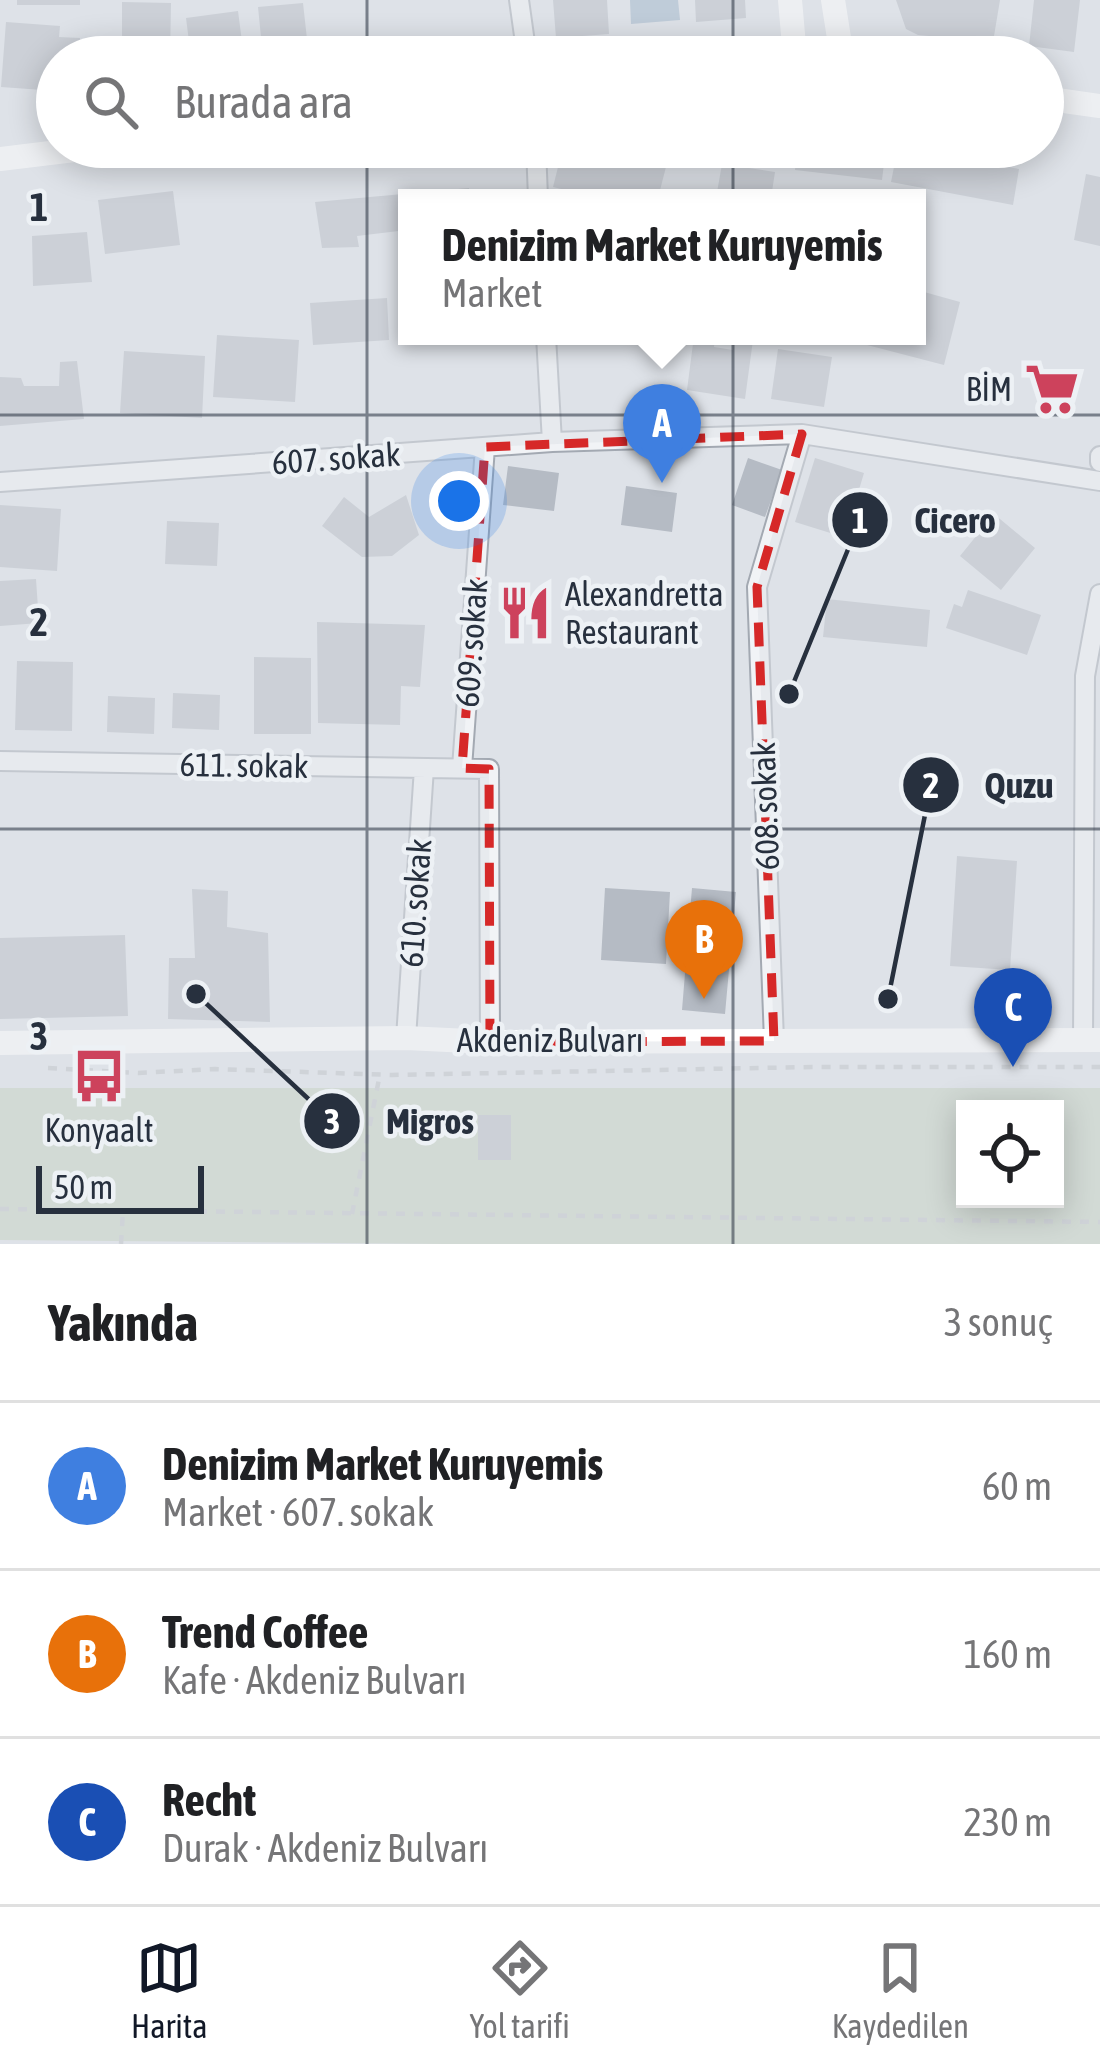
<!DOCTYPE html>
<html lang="tr">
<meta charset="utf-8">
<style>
body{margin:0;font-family:"Asap Condensed",sans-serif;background:#f2f2f2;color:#202124}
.controls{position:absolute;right:36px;bottom:36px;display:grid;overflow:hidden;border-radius:0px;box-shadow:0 6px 30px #0003}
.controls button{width:108px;height:108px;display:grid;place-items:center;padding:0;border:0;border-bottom:3px solid #e0e0e0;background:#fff;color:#202124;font:60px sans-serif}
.scale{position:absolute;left:36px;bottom:30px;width:168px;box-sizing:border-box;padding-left:12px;border:6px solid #27303e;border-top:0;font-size:33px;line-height:42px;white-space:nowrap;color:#27303e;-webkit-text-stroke:9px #edf1f5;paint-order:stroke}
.you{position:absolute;left:459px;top:501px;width:42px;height:42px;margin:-30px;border:9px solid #fff;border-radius:50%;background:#1a73e8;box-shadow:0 0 0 18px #1a73e833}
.badge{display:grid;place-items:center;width:78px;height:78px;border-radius:50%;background:#111827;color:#fff;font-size:39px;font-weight:700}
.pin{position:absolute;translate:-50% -99px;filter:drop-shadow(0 3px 6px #0008)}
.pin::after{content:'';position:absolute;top:63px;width:42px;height:36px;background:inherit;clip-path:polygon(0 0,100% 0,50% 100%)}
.popup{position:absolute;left:398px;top:189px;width:528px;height:156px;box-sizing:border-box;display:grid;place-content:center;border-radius:0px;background:#fff;filter:drop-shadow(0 3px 9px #0005);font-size:39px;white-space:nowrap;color:#757577}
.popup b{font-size:45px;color:#202124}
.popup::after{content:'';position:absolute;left:50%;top:100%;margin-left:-24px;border:24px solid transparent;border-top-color:#fff}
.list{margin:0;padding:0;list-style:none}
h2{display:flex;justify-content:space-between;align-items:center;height:156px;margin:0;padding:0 48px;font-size:51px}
h2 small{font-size:39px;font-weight:400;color:#757577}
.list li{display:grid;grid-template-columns:78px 1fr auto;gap:36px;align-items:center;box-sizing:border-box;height:168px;padding:0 48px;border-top:3px solid #e0e0e0}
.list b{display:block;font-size:45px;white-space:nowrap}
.list p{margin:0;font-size:39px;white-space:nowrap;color:#757577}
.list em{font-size:39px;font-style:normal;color:#757577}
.icon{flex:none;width:66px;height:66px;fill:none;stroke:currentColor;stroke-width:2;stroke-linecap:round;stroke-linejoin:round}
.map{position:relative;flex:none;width:1100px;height:1244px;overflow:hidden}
.search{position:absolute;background:#fff;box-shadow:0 6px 30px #0003;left:36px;right:36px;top:36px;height:132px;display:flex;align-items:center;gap:30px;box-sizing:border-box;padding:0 42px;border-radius:66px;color:#757577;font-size:45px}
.sheet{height:660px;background:#fff}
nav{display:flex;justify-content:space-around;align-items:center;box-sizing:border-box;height:168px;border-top:3px solid #e0e0e0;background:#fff;font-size:33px;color:#757577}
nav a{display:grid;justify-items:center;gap:6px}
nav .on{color:#111827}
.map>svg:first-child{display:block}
.green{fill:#c4d1bf;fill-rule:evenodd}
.water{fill:#99b1c8}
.building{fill:#b5bbc4}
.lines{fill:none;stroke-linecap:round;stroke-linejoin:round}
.street-casing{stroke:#a3a9b2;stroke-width:22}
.path{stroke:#bcc0c6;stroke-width:4.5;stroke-dasharray:9 9;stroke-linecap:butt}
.street{stroke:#f1f3f6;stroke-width:18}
.secondary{stroke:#fff;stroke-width:24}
.marked{fill:none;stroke:#d62828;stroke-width:9;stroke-dasharray:24 15;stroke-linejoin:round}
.grid{fill:none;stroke:#27303e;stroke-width:3;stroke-opacity:0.55}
.labels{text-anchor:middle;stroke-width:9;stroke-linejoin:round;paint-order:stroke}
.poi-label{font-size:33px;fill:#27303e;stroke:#edf1f5;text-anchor:end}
.street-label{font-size:33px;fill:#27303e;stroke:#edf1f5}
.grid-label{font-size:39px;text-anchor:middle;font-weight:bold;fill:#27303e;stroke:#edf1f5;stroke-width:9;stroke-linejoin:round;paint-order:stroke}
.leader{fill:none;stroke:#27303e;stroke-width:4.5}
.callout-dot{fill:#27303e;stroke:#edf1f5;stroke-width:4.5}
.mark-label{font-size:36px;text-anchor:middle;font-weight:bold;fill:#fff}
.callout-label{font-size:36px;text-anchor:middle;font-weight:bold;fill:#27303e;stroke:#edf1f5;stroke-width:9;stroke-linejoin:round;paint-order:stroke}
</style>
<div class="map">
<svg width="1100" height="1244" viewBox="0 0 1100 1244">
<rect width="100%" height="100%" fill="#dee2e8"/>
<!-- green -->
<path class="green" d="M 0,1088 L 1100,1088 L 1100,1244 L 443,1244 L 0,1240 ZM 965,1109 L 1055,1109 L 1055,1199 L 965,1199 Z"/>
<!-- water -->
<path class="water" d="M 630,0 L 678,0 L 680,20 L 631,24 Z"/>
<!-- building -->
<path class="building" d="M 17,0 L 80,0 L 80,5 L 17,5 Z
M 553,0 L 607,0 L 609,34 L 556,38 Z
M 695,0 L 745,0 L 746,18 L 696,22 Z
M 896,0 L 1000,0 L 993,42 L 918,35 L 906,29 Z
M 1034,0 L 1080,0 L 1074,52 L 1029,46 Z
M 122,2 L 171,3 L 170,57 L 122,57 Z
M 303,3 L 309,57 L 263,57 L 258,7 Z
M 238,11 L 244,57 L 191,57 L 186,18 Z
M 6,22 L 60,26 L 59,37 L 80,38 L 79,57 L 57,57 L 57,91 L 1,87 Z
M 797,147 L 886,147 L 882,180 L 795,170 Z
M 898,147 L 1019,169 L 1013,205 L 891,182 Z
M 597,149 L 666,167 L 658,198 L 580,198 L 581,194 L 553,187 L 560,159 L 592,168 Z
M 722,164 L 775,172 L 771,198 L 716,198 Z
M 1086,174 L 1100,177 L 1100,246 L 1074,240 Z
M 469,188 L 470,198 L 407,198 L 407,230 L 357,236 L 359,247 L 322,248 L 315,202 Z
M 173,191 L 180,245 L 105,254 L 98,200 Z
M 87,232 L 92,282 L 33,286 L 32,236 Z
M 917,290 L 960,302 L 944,365 L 867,345 L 869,336 L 917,336 Z
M 387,298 L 389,340 L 313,345 L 310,303 Z
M 217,335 L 299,340 L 295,402 L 213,397 Z
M 694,336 L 715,337 L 714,347 L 733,350 L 734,337 L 753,340 L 745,399 L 687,390 Z
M 778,349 L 832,357 L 824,407 L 771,399 Z
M 124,351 L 205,356 L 202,418 L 120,413 Z
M 77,361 L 84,419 L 0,426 L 0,377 L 21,378 L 24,386 L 59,386 L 60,362 Z
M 748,458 L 782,470 L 765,517 L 732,505 Z
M 815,458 L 864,473 L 858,493 L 874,498 L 870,512 L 878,515 L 869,545 L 795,522 Z
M 508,466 L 559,473 L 554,511 L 503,505 Z
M 626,486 L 677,493 L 672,532 L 621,525 Z
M 406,495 L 419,535 L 392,556 L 362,557 L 322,526 L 344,497 L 369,517 Z
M 0,505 L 61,509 L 57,571 L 0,567 Z
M 994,514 L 1035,548 L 1001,590 L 960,556 Z
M 167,521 L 219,523 L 217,566 L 165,564 Z
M 36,579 L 39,623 L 0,626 L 0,581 Z
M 968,590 L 1041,615 L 1027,655 L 946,628 L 954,604 L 962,607 Z
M 827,599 L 930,610 L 927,647 L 823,637 Z
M 317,622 L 425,625 L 420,687 L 401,686 L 400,725 L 318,723 Z
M 254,657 L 311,658 L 311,734 L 254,734 Z
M 17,661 L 73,662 L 72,731 L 15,730 Z
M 173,693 L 220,695 L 219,730 L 172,728 Z
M 108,696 L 155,698 L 154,734 L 107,732 Z
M 957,856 L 1017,861 L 1010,970 L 950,966 Z
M 605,888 L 670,892 L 666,964 L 601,960 Z
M 692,888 L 736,892 L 725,1014 L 682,1010 Z
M 192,889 L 228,891 L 227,927 L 268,933 L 270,1022 L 168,1019 L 169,958 L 195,958 Z
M 125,935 L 128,1016 L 0,1019 L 0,938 Z
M 478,1115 L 511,1115 L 511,1160 L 478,1160 Z"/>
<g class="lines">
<defs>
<path id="street" d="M 519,0 L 527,57
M 536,147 L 538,198
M 546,336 L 552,442
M 1100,456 L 1100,462
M 0,482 L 552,442 L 802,434 L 1100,481
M 0,761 L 489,769 L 490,1042
M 462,768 L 485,447
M 406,1038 L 424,768
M 1083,1040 L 1085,676 L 1100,594
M 774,1041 L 757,587 L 802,434"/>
</defs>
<!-- street casing -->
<use href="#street" class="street-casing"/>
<!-- path -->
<path class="path" d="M 48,1068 L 138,1073 L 215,1069 L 392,1075 L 812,1067 L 1100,1067
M 0,1209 L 1100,1222
M 352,1214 L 380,1074
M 121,1244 L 123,1211"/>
<!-- street -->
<use href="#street" class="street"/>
<!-- secondary -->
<path class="secondary" d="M 790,0 L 795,57
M 833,0 L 842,57
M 1043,98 L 1100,106
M 0,159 L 99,147
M 0,1043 L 406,1038 L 490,1042 L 1100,1040"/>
</g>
<!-- marked area -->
<path d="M0 0H1100V1244H0ZM 802,434 L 757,587 L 774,1041 L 490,1042 L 489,769 L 462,768 L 485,447 Z" fill="#dee2e8" fill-opacity=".55" fill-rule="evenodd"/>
<path class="marked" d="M 802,434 L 757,587 L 774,1041 L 490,1042 L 489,769 L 462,768 L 485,447 Z"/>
<!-- grid -->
<path class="grid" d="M 367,0 L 367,57M 733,0 L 733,57M 367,147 L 367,1244M 733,147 L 733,1244M 0,415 L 1100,415M 0,829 L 1100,829"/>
<!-- icons -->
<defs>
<symbol id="supermarket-bare" viewBox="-9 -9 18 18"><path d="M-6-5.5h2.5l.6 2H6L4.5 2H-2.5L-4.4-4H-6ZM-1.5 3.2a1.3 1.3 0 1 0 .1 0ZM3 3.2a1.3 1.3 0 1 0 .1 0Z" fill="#cd425c" stroke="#edf1f5" stroke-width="2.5" paint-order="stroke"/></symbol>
<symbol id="restaurant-bare" viewBox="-9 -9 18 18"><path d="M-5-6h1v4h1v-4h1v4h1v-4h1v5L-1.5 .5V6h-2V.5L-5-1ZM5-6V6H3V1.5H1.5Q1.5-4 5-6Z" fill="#cd425c" stroke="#edf1f5" stroke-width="2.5" paint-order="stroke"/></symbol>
<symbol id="bus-bare" viewBox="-9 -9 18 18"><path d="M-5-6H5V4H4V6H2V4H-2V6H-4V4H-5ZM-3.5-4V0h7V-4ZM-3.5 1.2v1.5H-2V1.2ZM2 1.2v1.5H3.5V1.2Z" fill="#cd425c" stroke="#edf1f5" stroke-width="2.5" paint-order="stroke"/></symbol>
</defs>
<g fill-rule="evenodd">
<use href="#supermarket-bare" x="1014" y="351" width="76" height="76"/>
<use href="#restaurant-bare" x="487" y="575" width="76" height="76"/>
<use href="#bus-bare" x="61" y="1038" width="76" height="76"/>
</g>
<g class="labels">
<!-- poi labels -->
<g class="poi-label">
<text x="1012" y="401">BİM</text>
<text x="565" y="606" text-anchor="start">Alexandretta<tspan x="565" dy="38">Restaurant</tspan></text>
<text x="99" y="1142" text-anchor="middle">Konyaalt</text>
</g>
<!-- street labels -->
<g class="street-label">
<text transform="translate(336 458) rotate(-4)" y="12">607. sokak</text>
<text transform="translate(471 643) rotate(-86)" y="12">609. sokak</text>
<text transform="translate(244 765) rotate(1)" y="12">611. sokak</text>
<text transform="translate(765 806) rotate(-92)" y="12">608. sokak</text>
<text transform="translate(415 903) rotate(-86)" y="12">610. sokak</text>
<text x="550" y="1052">Akdeniz Bulvarı</text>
</g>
</g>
<g class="grid-label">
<text x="39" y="221">1</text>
<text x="39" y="636">2</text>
<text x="39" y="1050">3</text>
</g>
<!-- callouts -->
<path class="leader" d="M789 694L860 520M888 999L931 785M196 994L332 1121"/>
<g class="callout-dot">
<circle cx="789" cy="694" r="12"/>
<circle cx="888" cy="999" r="12"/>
<circle cx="196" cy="994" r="12"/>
<circle cx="860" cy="520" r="30"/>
<circle cx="931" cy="785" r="30"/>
<circle cx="332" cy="1121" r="30"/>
</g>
<g class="mark-label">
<text x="860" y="533">1</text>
<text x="931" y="798">2</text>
<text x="332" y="1134">3</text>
</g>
<g class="callout-label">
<text x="955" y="533">Cicero</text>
<text x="1019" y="798">Quzu</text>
<text x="430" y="1134">Migros</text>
</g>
</svg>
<div class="controls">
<button><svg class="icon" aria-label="locate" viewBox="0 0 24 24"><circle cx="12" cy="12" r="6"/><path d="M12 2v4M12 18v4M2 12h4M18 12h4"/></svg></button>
</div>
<div class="scale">50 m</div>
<div class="you"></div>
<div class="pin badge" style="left:662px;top:483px;background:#3f7fe0">A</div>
<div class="popup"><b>Denizim Market Kuruyemis</b>Market</div>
<div class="pin badge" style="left:704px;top:999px;background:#e8710a">B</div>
<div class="pin badge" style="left:1013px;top:1067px;background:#1a4fb4">C</div>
<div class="search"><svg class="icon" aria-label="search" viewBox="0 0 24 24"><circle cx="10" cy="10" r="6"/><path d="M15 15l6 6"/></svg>Burada ara</div>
</div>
<section class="sheet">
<h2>Yakında<small>3 sonuç</small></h2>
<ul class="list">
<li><span class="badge" style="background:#3f7fe0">A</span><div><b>Denizim Market Kuruyemis</b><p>Market · 607. sokak</p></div><em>60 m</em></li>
<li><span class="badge" style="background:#e8710a">B</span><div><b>Trend Coffee</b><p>Kafe · Akdeniz Bulvarı</p></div><em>160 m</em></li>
<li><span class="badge" style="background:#1a4fb4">C</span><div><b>Recht</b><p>Durak · Akdeniz Bulvarı</p></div><em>230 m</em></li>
</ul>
</section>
<nav>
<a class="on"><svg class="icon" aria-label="map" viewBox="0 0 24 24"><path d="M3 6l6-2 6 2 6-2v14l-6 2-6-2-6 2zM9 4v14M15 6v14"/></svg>Harita</a>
<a><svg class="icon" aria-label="directions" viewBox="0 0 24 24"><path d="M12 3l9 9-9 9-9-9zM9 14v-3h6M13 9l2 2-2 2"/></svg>Yol tarifi</a>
<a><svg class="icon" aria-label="saved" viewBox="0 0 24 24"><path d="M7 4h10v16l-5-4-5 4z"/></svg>Kaydedilen</a>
</nav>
